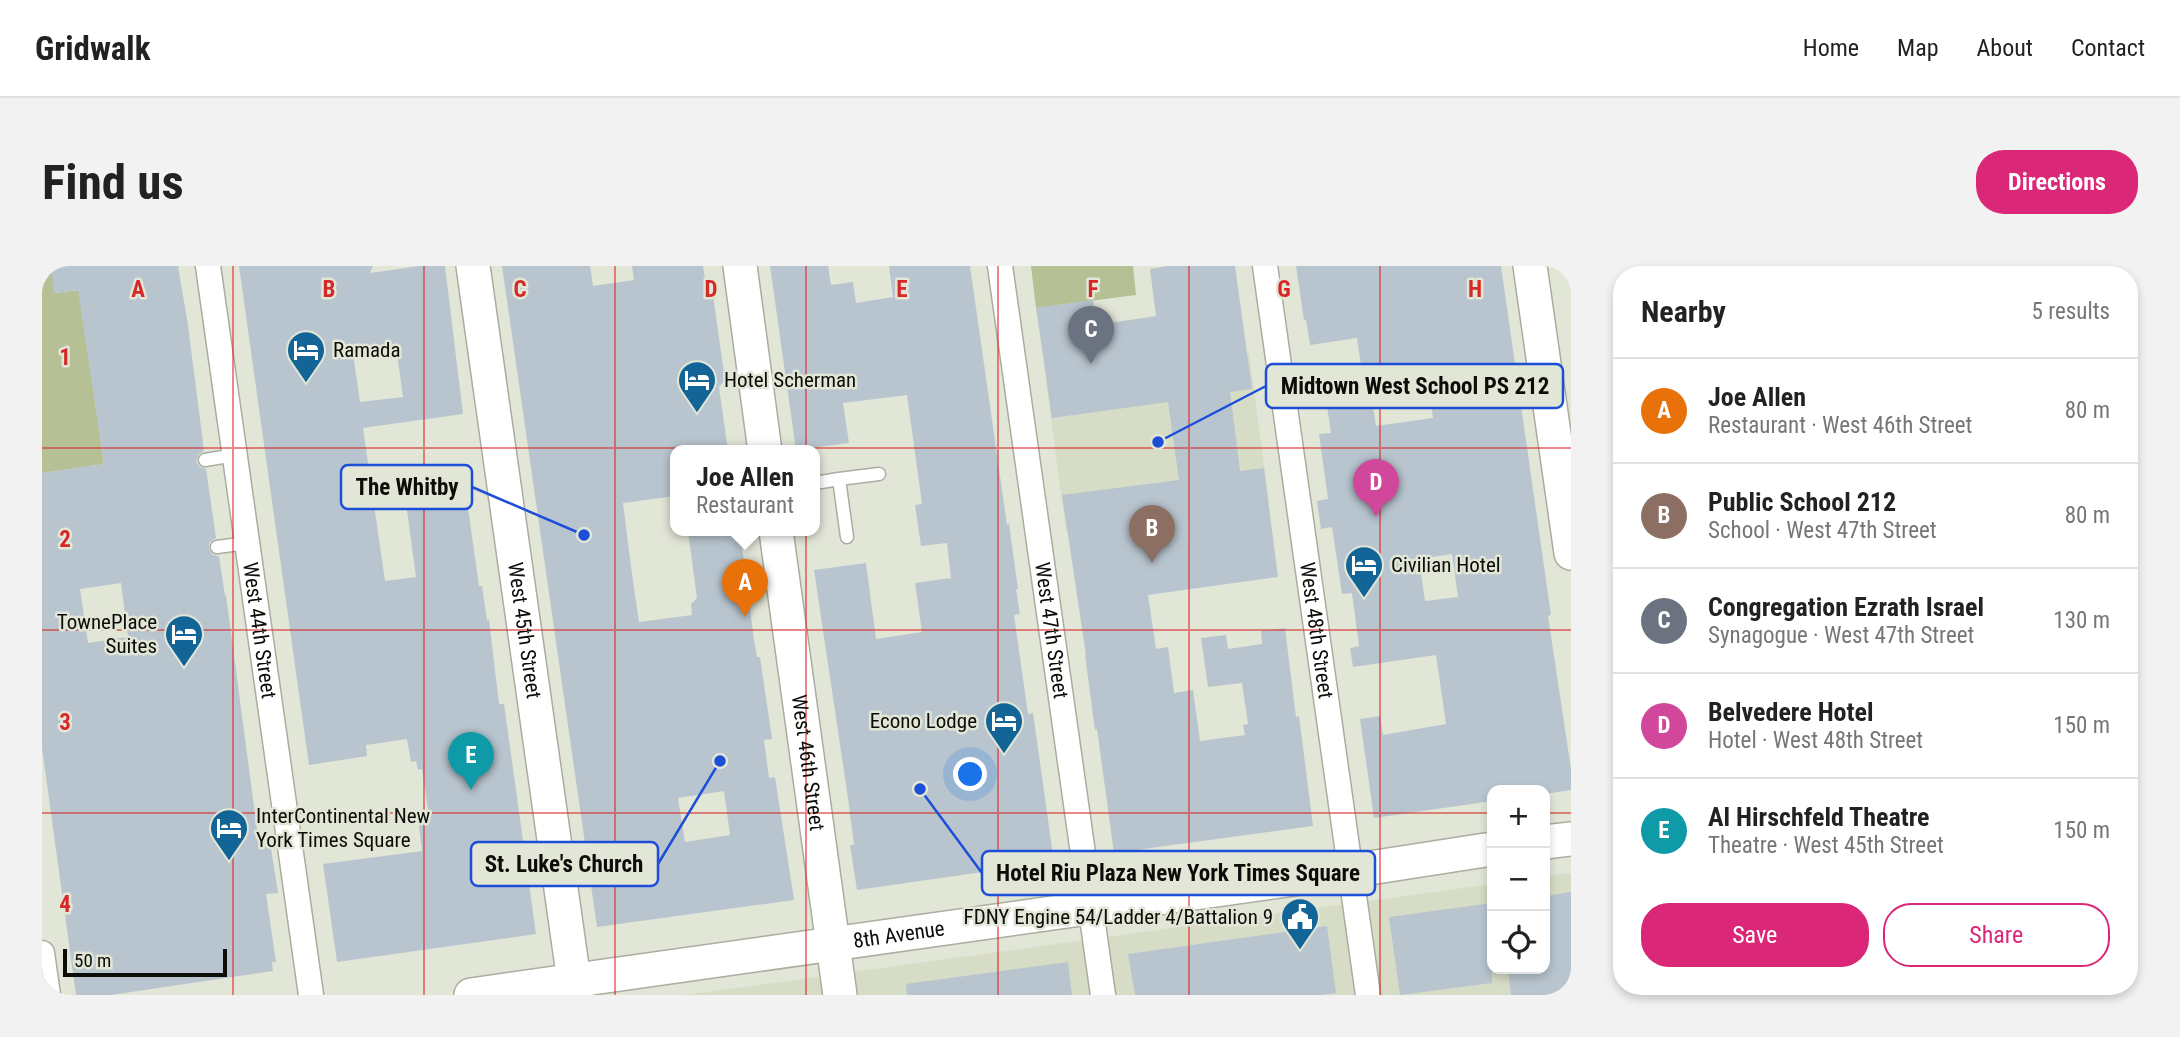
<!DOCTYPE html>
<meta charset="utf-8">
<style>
body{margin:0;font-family:"Roboto Condensed",sans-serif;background:#f2f2f2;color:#222}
.controls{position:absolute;right:21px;bottom:21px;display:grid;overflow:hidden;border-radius:14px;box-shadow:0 4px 10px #0003}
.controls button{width:63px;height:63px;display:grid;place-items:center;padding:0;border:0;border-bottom:2px solid #e0e0e0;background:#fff;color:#222;font:35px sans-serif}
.scale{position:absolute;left:21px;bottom:18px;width:164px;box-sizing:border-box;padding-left:7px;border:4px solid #0c0d08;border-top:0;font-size:19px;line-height:24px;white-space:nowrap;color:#0c0d08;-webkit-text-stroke:5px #e2e6d7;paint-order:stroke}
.you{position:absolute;left:929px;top:509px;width:24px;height:24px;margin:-18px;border:5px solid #fff;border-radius:50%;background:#1a73e8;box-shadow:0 0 0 10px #1a73e833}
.badge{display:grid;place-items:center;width:46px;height:46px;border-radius:50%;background:#db2777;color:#fff;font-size:23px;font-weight:700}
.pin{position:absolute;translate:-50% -58px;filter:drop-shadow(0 2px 4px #0008)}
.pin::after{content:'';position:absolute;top:37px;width:24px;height:21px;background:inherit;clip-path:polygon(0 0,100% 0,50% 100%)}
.popup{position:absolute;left:628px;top:179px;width:150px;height:91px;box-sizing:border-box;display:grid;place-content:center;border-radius:14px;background:#fff;filter:drop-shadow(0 2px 5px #0005);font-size:23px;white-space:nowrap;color:#767676}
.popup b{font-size:26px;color:#222}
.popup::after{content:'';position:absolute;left:50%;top:100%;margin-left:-14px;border:14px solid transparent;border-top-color:#fff}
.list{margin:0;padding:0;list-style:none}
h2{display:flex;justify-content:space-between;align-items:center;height:91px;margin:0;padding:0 28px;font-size:30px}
h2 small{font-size:23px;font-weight:400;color:#767676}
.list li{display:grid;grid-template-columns:46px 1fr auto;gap:21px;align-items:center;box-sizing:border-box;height:105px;padding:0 28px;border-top:2px solid #e0e0e0}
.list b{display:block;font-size:26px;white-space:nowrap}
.list p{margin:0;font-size:23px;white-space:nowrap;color:#767676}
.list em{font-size:23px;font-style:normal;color:#767676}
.actions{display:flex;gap:14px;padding:21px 28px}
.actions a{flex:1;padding:16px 0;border:2px solid #db2777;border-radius:28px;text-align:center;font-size:24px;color:#db2777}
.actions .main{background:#db2777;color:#fff}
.icon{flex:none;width:38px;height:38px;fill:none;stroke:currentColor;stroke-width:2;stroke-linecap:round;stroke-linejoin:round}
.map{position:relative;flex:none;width:1529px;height:729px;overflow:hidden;border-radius:28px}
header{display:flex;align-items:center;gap:42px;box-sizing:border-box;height:98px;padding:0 35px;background:#fff;border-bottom:2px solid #e0e0e0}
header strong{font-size:33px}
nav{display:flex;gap:38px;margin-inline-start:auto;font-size:24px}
.intro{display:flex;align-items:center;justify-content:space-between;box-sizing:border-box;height:168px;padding:0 42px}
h1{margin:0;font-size:49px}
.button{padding:18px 32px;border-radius:28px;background:#db2777;color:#fff;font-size:24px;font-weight:700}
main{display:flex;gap:42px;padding:0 42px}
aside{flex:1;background:#fff;border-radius:28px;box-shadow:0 4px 10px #0003}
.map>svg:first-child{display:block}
.built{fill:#d6dcc6}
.green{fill:#b6c095}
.building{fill:#b8c5cf;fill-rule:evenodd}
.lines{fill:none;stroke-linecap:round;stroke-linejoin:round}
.lane-casing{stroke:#aaad9f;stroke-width:15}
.street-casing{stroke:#aaad9f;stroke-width:27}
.secondary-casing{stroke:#aaad9f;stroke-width:36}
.lane{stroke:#fff;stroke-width:12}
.street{stroke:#fff;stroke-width:24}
.secondary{stroke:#fff;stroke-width:33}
.grid{fill:none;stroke:#d62828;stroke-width:2;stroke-opacity:0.55}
.labels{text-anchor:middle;stroke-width:5;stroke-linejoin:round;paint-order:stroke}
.poi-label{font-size:21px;fill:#0c0d08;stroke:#e2e6d7;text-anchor:start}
.street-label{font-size:21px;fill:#0c0d08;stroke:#e2e6d7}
.grid-label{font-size:23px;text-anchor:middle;font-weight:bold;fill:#d62828;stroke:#e2e6d7;stroke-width:5;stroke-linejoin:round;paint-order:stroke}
.leader{fill:none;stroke:#1d4ed8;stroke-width:2.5}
.callout-dot{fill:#1d4ed8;stroke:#e2e6d7;stroke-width:2.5}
.callout{fill:#e2e6d7;stroke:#1d4ed8;stroke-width:2.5}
.callout-label{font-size:23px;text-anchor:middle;font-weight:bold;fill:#0c0d08}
</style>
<header>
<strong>Gridwalk</strong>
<nav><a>Home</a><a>Map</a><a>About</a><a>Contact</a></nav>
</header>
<div class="intro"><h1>Find us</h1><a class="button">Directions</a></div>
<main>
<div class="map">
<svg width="1529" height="729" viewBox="0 0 1529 729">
<rect width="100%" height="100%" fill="#e2e6d7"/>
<!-- built -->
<path class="built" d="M 1207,87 L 1227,237 L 1024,265 L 1004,116 Z
M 1529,607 L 1529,729 L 644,729 L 1450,618 L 1450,703 L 1503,703 L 1503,610 Z"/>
<!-- green -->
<path class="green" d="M 989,0 L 1091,0 L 1094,29 L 994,42 Z
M 10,6 L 13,27 L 37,24 L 62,198 L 0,207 L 0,8 Z"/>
<!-- building -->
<path class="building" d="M 9,0 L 136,0 L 146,59 L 162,185 L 157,188 L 154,195 L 157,200 L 164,203 L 174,272 L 167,277 L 167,283 L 171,289 L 177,290 L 183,330 L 184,329 L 216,571 L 227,570 L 236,627 L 224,628 L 234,696 L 230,696 L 231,705 L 69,729 L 34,729 L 0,482 L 0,207 L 62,198 L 36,24 L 12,27 ZM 79,317 L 86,371 L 46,377 L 38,323 Z
M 197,0 L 331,0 L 328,7 L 378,0 L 403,0 L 421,148 L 321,162 L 343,315 L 374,311 L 360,207 L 420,199 L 437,320 L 440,320 L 445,354 L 447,354 L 457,438 L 462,438 L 494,668 L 295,696 L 281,598 L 380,585 L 375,545 L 386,544 L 380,503 L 376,504 L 374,495 L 369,496 L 365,473 L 324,479 L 325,490 L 267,499 ZM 354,81 L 361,131 L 318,136 L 311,88 Z
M 460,0 L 548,0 L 551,20 L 592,14 L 590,0 L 661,0 L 665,26 L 671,29 L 683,114 L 677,121 L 686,185 L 633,185 L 633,230 L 581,237 L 589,301 L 597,356 L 650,349 L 649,338 L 655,332 L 646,265 L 698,265 L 712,374 L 715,391 L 718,391 L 730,473 L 722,474 L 727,512 L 733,511 L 752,634 L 555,661 ZM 682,525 L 688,569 L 643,576 L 636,532 Z
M 728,0 L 786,0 L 789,19 L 811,16 L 814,37 L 851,31 L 847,0 L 928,0 L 965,259 L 967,258 L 976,323 L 974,323 L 978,348 L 972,349 L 986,448 L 991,447 L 1012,596 L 815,624 L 808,579 L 812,579 L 806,532 L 772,304 L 824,297 L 834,373 L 880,366 L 873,317 L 909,312 L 905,277 L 879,280 L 873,239 L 880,238 L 865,129 L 801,137 L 807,177 L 754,184 Z
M 1125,0 L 1193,0 L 1210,123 L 1188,126 L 1198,205 L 1222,202 L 1236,311 L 1106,329 L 1114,383 L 1126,381 L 1132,427 L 1151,424 L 1158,475 L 1203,469 L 1201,459 L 1206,458 L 1200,417 L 1166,421 L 1159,372 L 1184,369 L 1186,383 L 1220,378 L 1219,365 L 1243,362 L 1254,451 L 1257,450 L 1271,560 L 1072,587 L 1055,463 L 1053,464 L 1043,389 L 1044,389 L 1020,229 L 1137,214 L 1126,136 L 1010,152 L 994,42 L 1051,34 L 1054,59 L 1114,50 L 1108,3 Z
M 1254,0 L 1459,0 L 1509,349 L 1506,350 L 1529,503 L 1529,524 L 1503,528 L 1503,524 L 1450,524 L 1450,535 L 1332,552 L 1318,453 L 1338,450 L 1341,469 L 1404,458 L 1394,389 L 1311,401 L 1308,382 L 1317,380 L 1310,327 L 1300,328 L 1290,261 L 1279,263 L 1275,235 L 1286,233 L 1277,168 L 1289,167 L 1281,113 L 1326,106 L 1334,160 L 1391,152 L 1383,98 L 1320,107 L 1315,72 L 1268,79 L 1264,54 L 1262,54 ZM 1410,288 L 1416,331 L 1383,335 L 1377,293 Z
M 1529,626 L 1529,729 L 1469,729 L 1466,703 L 1503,703 L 1503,630 Z
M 1450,637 L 1450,717 L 1358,729 L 1347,651 Z
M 1285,660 L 1294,727 L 1278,729 L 1093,729 L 1086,688 Z
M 1026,696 L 1030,729 L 865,729 L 864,718 Z"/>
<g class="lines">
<defs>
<path id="lane" d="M 163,194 L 193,189
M 797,213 L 837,208
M 773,217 L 797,213 L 805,271
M 175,281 L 205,277"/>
<g id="street">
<path id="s1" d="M 166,0 L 269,729"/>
<path id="s2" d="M 958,0 L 1061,729"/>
<path id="s3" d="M 1223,0 L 1326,729"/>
<path d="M 0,687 L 6,729"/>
</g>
<g id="secondary">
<path id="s4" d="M 431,0 L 534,729"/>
<path d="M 698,0 L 723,185"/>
<path d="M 1488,0 L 1529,287"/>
<path id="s5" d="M 734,265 L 798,729"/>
<path d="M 1503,576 L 1529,573"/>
<path id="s6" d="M 429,729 L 1308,605 L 1450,583"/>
</g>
</defs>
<!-- lane casing -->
<use href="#lane" class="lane-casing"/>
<!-- street casing -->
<use href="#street" class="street-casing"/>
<!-- secondary casing -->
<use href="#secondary" class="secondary-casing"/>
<!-- lane -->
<use href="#lane" class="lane"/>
<!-- street -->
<use href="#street" class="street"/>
<!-- secondary -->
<use href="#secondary" class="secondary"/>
</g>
<!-- grid -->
<path class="grid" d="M 191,0 L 191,729M 382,0 L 382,729M 573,0 L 573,729M 764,0 L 764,729M 956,0 L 956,729M 1147,0 L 1147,729M 1338,0 L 1338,729M 0,182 L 1529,182M 0,364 L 1529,364M 0,547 L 1450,547M 1503,547 L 1529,547"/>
<!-- icons -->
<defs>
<symbol id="hotel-pin" viewBox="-11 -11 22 30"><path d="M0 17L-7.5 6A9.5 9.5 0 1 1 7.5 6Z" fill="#146597" stroke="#e2e6d7"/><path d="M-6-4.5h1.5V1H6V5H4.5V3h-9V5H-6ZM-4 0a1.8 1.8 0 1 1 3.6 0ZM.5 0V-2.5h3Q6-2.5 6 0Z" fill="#fff"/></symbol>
<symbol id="civic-pin" viewBox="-11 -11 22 30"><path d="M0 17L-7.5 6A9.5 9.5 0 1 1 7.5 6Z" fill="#146597" stroke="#e2e6d7"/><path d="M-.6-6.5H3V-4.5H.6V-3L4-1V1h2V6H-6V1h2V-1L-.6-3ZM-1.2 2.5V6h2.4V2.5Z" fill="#fff"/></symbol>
</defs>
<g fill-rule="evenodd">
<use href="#hotel-pin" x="242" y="62" width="44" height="60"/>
<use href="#hotel-pin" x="633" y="92" width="44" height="60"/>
<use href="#hotel-pin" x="1300" y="277" width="44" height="60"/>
<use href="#hotel-pin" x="120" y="346" width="44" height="60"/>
<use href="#hotel-pin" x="940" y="433" width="44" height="60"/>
<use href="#hotel-pin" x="165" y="540" width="44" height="60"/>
<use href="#civic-pin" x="1236" y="629" width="44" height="60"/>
</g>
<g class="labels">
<!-- poi labels -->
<g class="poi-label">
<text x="291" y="91">Ramada</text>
<text x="682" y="121">Hotel Scherman</text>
<text x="1349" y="306">Civilian Hotel</text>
<text x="115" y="363" text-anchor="end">TownePlace<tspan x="115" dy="24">Suites</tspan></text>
<text x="935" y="462" text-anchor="end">Econo Lodge</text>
<text x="214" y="557">InterContinental New<tspan x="214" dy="24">York Times Square</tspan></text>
<text x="1231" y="658" text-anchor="end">FDNY Engine 54/Ladder 4/Battalion 9</text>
</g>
<!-- street labels -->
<g class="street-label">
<text dy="7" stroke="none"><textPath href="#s1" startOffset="368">West 44th Street</textPath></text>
<text dy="7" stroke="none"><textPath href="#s4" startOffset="368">West 45th Street</textPath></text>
<text dy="7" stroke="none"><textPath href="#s2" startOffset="368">West 47th Street</textPath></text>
<text dy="7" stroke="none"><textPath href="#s3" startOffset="368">West 48th Street</textPath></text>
<text dy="7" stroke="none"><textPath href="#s5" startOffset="234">West 46th Street</textPath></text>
<text dy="7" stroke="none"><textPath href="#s6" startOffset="432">8th Avenue</textPath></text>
</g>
</g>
<g class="grid-label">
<text x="96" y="31">A</text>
<text x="287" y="31">B</text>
<text x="478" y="31">C</text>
<text x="669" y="31">D</text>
<text x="860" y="31">E</text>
<text x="1051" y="31">F</text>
<text x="1242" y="31">G</text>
<text x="1433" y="31">H</text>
<text x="23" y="99">1</text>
<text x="23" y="281">2</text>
<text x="23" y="464">3</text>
<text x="23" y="646">4</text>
</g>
<!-- callouts -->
<path class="leader" d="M1116 176L1224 120M542 269L430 221M678 495L616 598M878 523L940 607"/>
<g class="callout-dot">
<circle cx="1116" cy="176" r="7"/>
<circle cx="542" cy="269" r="7"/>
<circle cx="678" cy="495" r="7"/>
<circle cx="878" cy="523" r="7"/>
</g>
<g class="callout">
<rect x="1224" y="98" width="297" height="44" rx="7"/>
<rect x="299" y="199" width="131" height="44" rx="7"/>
<rect x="429" y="576" width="187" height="44" rx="7"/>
<rect x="940" y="585" width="393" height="44" rx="7"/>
</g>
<g class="callout-label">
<text x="1373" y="128">Midtown West School PS 212</text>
<text x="365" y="229">The Whitby</text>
<text x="522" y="606">St. Luke's Church</text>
<text x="1136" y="615">Hotel Riu Plaza New York Times Square</text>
</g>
</svg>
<div class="controls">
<button>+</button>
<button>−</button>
<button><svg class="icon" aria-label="locate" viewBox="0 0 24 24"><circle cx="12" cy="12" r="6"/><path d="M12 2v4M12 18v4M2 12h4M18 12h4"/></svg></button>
</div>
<div class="scale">50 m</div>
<div class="you"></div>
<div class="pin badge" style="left:703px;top:351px;background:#e8710a">A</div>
<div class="popup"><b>Joe Allen</b>Restaurant</div>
<div class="pin badge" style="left:1110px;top:297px;background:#8d6e63">B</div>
<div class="pin badge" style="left:1049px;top:98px;background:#6b7280">C</div>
<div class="pin badge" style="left:1334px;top:251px;background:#d1479c">D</div>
<div class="pin badge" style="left:429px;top:524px;background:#0f9aa8">E</div>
</div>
<aside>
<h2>Nearby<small>5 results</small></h2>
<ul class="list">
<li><span class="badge" style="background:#e8710a">A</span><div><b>Joe Allen</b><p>Restaurant · West 46th Street</p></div><em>80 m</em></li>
<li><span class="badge" style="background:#8d6e63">B</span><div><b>Public School 212</b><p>School · West 47th Street</p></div><em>80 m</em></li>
<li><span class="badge" style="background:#6b7280">C</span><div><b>Congregation Ezrath Israel</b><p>Synagogue · West 47th Street</p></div><em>130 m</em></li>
<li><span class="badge" style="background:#d1479c">D</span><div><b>Belvedere Hotel</b><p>Hotel · West 48th Street</p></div><em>150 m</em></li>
<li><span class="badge" style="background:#0f9aa8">E</span><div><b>Al Hirschfeld Theatre</b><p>Theatre · West 45th Street</p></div><em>150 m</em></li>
</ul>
<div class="actions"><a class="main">Save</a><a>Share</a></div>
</aside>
</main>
